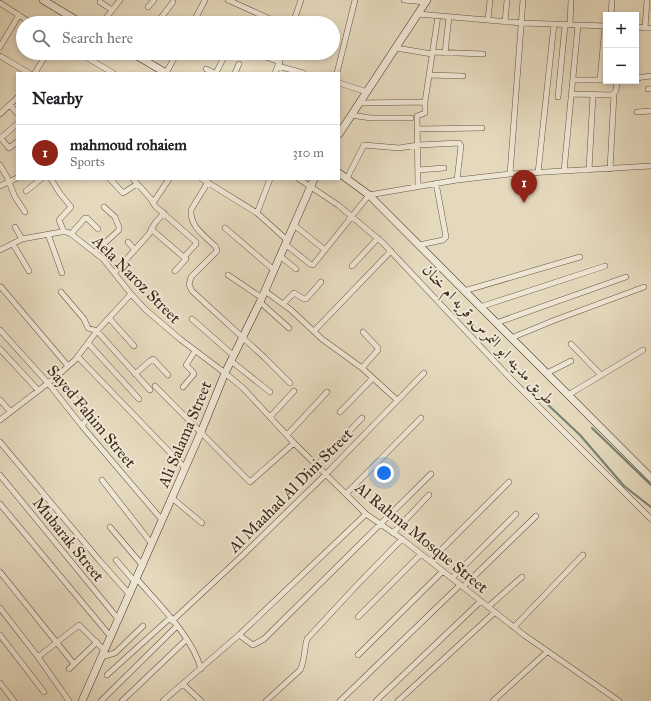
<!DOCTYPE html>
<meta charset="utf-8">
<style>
body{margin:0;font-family:"IM FELL Great Primer",Amiri,serif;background:#f2f2f2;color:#202124}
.controls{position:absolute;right:12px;top:12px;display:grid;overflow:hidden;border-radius:0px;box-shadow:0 2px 6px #0003}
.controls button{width:36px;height:36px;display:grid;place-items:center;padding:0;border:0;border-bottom:1px solid #e0e0e0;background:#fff;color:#202124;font:20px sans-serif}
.you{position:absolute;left:384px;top:473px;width:14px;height:14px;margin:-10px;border:3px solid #fff;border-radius:50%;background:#1a73e8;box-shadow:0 0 0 6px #1a73e833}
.badge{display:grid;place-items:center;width:26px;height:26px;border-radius:50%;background:#8f2418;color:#fff;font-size:13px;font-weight:700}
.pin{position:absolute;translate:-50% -33px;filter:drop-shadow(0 1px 2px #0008)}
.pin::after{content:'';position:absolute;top:21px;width:14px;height:12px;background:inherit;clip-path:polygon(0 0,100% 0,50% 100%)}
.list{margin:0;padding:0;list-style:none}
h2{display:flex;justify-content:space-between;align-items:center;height:52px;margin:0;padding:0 16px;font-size:17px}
h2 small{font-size:13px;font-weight:400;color:#757577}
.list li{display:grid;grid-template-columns:26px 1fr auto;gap:12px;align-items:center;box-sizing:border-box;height:56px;padding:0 16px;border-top:1px solid #e0e0e0}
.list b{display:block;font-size:15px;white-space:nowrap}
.list p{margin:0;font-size:13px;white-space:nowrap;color:#757577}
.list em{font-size:13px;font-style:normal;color:#757577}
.icon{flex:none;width:22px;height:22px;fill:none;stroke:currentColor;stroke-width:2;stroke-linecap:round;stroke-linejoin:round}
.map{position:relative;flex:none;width:651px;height:701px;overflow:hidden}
.search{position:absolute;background:#fff;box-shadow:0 2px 6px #0003;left:16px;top:16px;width:324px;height:44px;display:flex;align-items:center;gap:10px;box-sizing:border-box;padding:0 14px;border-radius:22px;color:#757577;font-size:15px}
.panel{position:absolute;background:#fff;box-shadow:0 2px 6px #0003;left:16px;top:72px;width:324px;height:108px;border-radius:0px}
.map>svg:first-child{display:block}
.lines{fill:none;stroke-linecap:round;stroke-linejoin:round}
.stream{stroke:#738073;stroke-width:2}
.street-casing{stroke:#685444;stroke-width:6}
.secondary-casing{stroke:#3f281b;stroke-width:8}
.street{stroke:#eee6d4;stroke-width:5}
.secondary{stroke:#eee6d4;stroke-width:7}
.labels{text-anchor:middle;stroke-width:4;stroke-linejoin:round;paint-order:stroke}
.street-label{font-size:16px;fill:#3f281b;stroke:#eee6d4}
</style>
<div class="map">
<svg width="651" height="701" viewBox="0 0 651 701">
<rect width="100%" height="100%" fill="#e5d9bd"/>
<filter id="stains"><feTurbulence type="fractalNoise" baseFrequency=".005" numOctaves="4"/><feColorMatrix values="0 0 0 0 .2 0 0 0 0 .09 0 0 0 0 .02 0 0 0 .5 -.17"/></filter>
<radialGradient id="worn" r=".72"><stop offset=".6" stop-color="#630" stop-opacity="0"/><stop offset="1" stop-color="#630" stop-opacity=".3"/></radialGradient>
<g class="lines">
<!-- stream -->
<path class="stream" d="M 544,401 L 580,435 L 624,486 L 651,507
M 592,428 L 651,485"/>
<defs>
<path id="street" d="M 228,0 L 279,23
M 404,0 L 425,2
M 100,2 L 112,10
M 0,3 L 31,23
M 148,7 L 154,0
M 418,14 L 522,23 L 606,26
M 611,15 L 612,0
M 196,18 L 205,23
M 488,20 L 490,0
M 505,22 L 507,0
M 65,23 L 70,16
M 102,23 L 120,0
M 157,23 L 173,2
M 193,23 L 205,0
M 293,23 L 301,0
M 570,25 L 571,0
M 636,27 L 651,28
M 645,28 L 647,0
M 0,47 L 19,15
M 396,48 L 432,54
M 433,52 L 483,54
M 79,53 L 113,73
M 254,53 L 280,62
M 445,53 L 449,17
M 0,56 L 29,73
M 278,66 L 303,73
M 206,69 L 214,73
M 35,73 L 47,53
M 166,73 L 177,53
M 216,73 L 226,53
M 235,73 L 239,64
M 275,73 L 283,53
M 337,73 L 355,0
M 429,75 L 463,76
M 636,78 L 651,76
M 573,80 L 606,80
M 600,80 L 605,26
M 339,83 L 367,92
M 648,89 L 651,89
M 572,94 L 612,95 L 616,91 L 617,81
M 558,97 L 565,25
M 359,103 L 425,102
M 10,105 L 17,113
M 637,112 L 651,111
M 0,114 L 17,98
M 351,115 L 371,118 L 411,118
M 417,129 L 482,128
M 0,137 L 9,148 L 17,142
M 1,138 L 17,124
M 0,165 L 7,177 L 15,197 L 25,212
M 610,169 L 614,94
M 418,170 L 444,168
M 589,170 L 593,95
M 564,171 L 578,25
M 538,173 L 554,24
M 510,174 L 523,0
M 347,178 L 364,145 L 399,148 L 418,145 L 459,143 L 461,146 L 457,180
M 51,179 L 59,192 L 71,207 L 59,220 L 64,232
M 110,179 L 123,193 L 137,184
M 133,179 L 151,199 L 155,206 L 196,242 L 196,244 L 184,257
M 202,179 L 257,213 L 287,240
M 299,179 L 338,205 L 383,243 L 511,379 L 651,519
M 208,182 L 191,210 C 190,227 204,235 216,247 L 217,251 L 191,277 L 189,285 L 192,291 L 265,358 L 290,383
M 0,186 L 17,178
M 418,186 L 417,116 L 425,113 L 425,102 L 438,16
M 26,191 L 41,179
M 153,203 L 169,179
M 257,213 L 270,179
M 294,225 L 325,250
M 15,227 L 22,239
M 225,228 L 274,270
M 151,229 L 186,259 L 175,271
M 48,234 L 62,273
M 71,234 L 85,218 L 87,218 L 98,229
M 128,242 L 135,250
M 13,244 L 29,271
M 285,244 L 310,264 L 313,265 L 369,195 L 457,180 L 510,174 L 651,166
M 419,245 L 443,240 L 446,237 L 436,183
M 0,250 L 22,239 L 61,232 L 67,232 L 71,234 L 103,259 L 131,294 L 146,310 L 180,339 L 225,373 L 243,388 L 294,443 L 366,514 L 402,539 L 524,635 L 619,701
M 95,252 L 119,230 L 119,227 L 115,217 L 104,207
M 280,256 L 296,269
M 352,266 L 378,238
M 115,272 L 149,234 L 155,223 L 164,213
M 228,275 L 262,298
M 1,287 L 68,366
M 265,291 L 291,310 L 322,339 L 362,368 L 397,400
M 464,291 L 580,257
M 61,292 L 84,319 L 88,328 L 97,331 L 150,390
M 260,302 L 289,328
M 283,304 L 294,293 L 304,299 L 306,299 L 321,282
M 480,307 L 605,266
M 109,318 L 134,346
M 192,319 L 234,356
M 496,323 L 626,277
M 0,330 L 48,383 L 82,426 L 162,520
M 314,331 L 391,251
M 511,338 L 555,320 L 644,287
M 88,343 L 139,399
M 571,344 L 601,375
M 0,349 L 38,390
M 78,357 L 185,468
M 231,361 L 270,392
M 362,368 L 378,350 L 378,348 L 363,332
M 547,373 L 571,361
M 135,374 L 150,361 L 153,359 L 168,375
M 56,377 L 87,412 L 88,417 L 82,426
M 155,386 L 250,482 L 294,443
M 183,387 L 194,374 L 193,372 L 186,365 L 195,351
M 568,395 L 643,350
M 0,400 L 10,411
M 340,412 L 373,378
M 270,417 L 294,391
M 0,420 L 56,377 L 75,360 L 97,331 L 131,294
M 287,435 L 327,392
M 0,442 L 99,560 L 130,595
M 317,465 L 362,418
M 0,475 L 119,620
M 102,480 L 152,544
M 346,494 L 421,418
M 172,498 L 202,523
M 0,504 L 111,637
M 110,527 L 143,566
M 393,533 L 429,495
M 116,560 L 135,582
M 430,561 L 509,482
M 0,572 L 74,664
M 452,578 L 516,514
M 137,579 C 159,605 192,636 201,669
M 463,587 L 536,516
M 488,607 L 522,577
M 0,608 L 38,657 L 69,701
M 358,617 L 421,554
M 172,621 L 244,554 L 326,474 L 424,373
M 514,627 L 583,555
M 0,635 L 44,692
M 239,635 L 253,645 L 264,639 L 431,474
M 358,655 L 443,571
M 38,657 L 79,625 L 104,650
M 101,657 L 115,653 L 143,626
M 69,669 L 97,642
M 107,675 L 170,618
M 0,683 L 14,701
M 183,684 L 201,701
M 101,701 L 177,626
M 122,701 L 187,639
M 163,701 L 239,635 L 366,514
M 266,701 L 300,670 C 305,661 304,649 307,639 L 358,584 L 402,539
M 340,701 L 460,585
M 376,701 L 481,601
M 398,701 L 495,612
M 493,701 L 547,652"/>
<path id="secondary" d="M 43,0 L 81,23
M 132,53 L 166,73
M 339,134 L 427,0
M 339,173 L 369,195 L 651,478
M 82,701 L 201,432 L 225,373 L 260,302 L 314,179"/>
</defs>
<!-- street casing -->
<use href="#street" class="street-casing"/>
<!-- secondary casing -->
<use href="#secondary" class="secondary-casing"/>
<!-- street -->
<use href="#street" class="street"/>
<!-- secondary -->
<use href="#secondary" class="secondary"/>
</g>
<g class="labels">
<!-- street labels -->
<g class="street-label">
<text transform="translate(137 279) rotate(45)" y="6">Aela Naroz Street</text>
<text transform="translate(489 334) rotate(47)" y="6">طريق مدينه ابو النمرس, قريه ام خنان</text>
<text transform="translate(92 416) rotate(50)" y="6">Sayed Fahim Street</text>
<text transform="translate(184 434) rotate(-67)" y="6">Ali Salama Street</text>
<text transform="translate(290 490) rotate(-45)" y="6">Al Maahad Al Dini Street</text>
<text transform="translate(422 537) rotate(39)" y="6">Al Rahma Mosque Street</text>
<text transform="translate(69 539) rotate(51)" y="6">Mubarak Street</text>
</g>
</g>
<rect width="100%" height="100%" filter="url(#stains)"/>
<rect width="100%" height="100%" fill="url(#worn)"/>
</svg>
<div class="controls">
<button>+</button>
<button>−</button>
</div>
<div class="you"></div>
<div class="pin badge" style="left:524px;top:203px">1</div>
<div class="search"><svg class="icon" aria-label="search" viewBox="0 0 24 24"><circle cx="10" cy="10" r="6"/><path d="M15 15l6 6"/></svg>Search here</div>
<section class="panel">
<h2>Nearby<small></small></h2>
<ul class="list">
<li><span class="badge">1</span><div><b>mahmoud rohaiem</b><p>Sports</p></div><em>310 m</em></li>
</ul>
</section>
</div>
